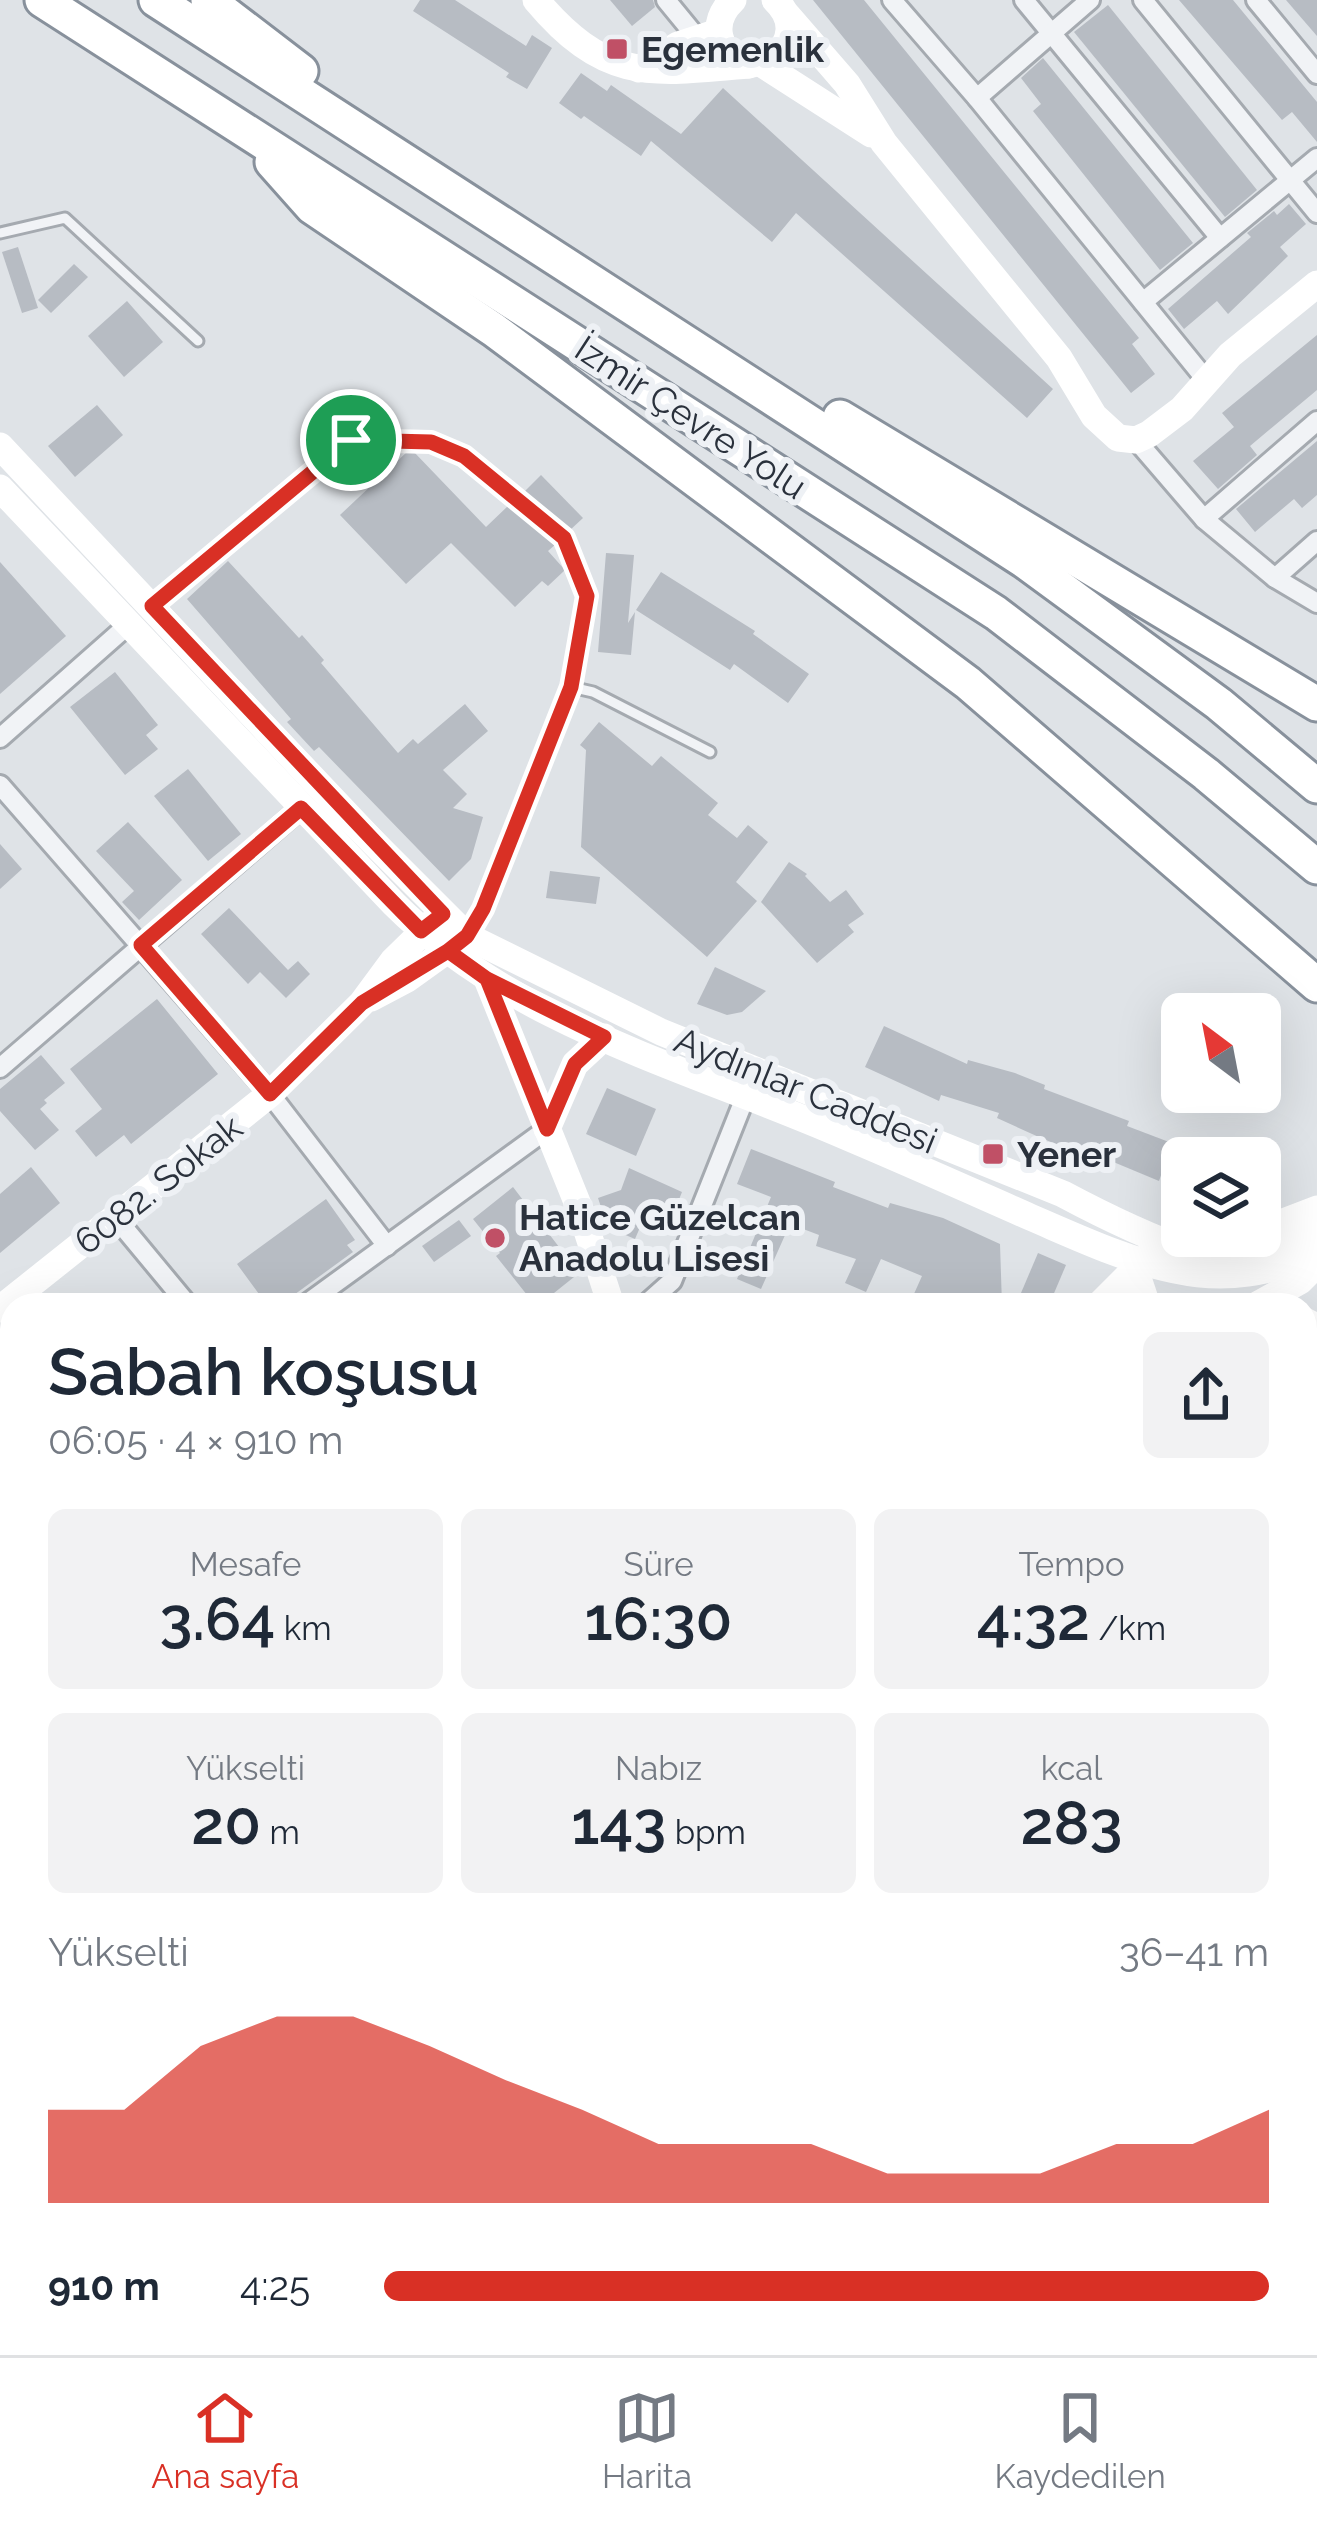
<!DOCTYPE html>
<html lang="tr">
<meta charset="utf-8">
<style>
:root{--surface:#fff;--page:#f2f2f3;--text:#1f2937;--muted:#747a83;--line:#e0e1e3;--accent:#d93025}
body{margin:0;font-family:Raleway,sans-serif;background:var(--page);color:var(--text);height:100vh;display:flex;flex-direction:column;font-size:45px;white-space:nowrap}
*{box-sizing:border-box;margin:0}
p{font-size:39px;color:var(--muted)}
.icon{flex:none;width:66px;height:66px;fill:none;stroke:currentColor;stroke-width:2;stroke-linecap:round;stroke-linejoin:round}
.map{position:relative;flex:1;overflow:hidden}
.drawer{position:absolute;left:0px;top:1293px;width:1317px;height:1062px;display:flex;flex-direction:column;background:var(--surface);border-radius:36px 36px 0 0;box-shadow:0 12px 48px #0002}
.drawer>*{flex:none}
.needle{width:78px;rotate:328deg}
.controls{position:absolute;left:1161px;top:993px;display:grid;gap:24px}
.controls a{display:grid;place-items:center;width:120px;height:120px;border-radius:18px;background:var(--surface);box-shadow:0 12px 48px #0002;font-size:60px}
.pin{position:absolute;display:grid;place-items:center;width:102px;height:102px;color:#fff;margin:-51px;border:6px solid #fff;border-radius:50%;box-shadow:0 3px 12px #0007}
.round{display:grid;place-items:center;flex:none;width:126px;height:126px;border-radius:18px;background:var(--page)}
.head{display:flex;align-items:center;justify-content:space-between;height:204px;padding:0 48px}
h1{font-size:66px;font-weight:600;line-height:90px}
.figures{display:grid;grid-template-columns:repeat(3,1fr);gap:18px;height:204px;padding:12px 48px}
.figures div{display:grid;align-content:center;border-radius:18px;background:var(--page);text-align:center}
.figures b{font-size:60px;font-weight:600}
.figures small{font-size:33px;font-weight:400}
.figures p{font-size:33px}
.chart{height:336px;padding:24px 48px}
.chart p{display:flex;justify-content:space-between}
.chart svg{width:100%;height:216px;margin-top:12px;fill:var(--accent);opacity:.7}
ul{padding:0 48px;list-style:none;font-size:39px}
li{display:grid;grid-template-columns:192px 144px 1fr;align-items:center;height:90px}
li i{height:30px;border-radius:15px;background:var(--accent)}
.tabs{display:flex;justify-content:space-around;align-items:center;height:168px;border-top:3px solid var(--line);background:var(--surface);font-size:33px;color:var(--muted)}
.tabs a{display:grid;justify-items:center;gap:6px}
.tabs .selected{color:var(--accent)}
.map>svg:first-child{display:block}
</style>
<div class="map">
<svg width="1317" height="2355" viewBox="0 0 1317 2355">
<rect width="100%" height="100%" fill="#dfe3e7"/>
<g fill="none" stroke-linecap="round" stroke-linejoin="round">
<g stroke="#9db2c4" stroke-width="6">
<polyline points="0,1619 12,1622"/>
<polyline points="1305,1886 1317,1898"/>
</g>
</g>
<g fill="#b7bcc3">
<polygon points="420,0 455,0 526,46 532,35 552,48 527,89 506,77 509,73 413,11"/>
<polygon points="610,0 653,0 655,7 632,26"/>
<polygon points="813,0 864,0 1139,338 1132,344 1155,374 1131,393"/>
<polygon points="1179,0 1233,0 1317,102 1317,142 1292,112 1282,120"/>
<polygon points="1286,0 1317,0 1317,36 1298,14"/>
<polygon points="1108,5 1257,190 1225,217 1074,32"/>
<polygon points="1043,58 1193,243 1160,270 1033,111 1041,104 1021,78"/>
<polygon points="581,73 607,91 611,85 681,134 723,88 1053,389 1027,418 796,213 772,242 651,141 641,156 584,116 581,119 559,103"/>
<polygon points="1289,204 1306,224 1280,247 1288,256 1228,314 1217,301 1184,329 1168,309 1251,237 1247,233 1274,211 1277,215"/>
<polygon points="18,247 38,308 22,313 2,252"/>
<polygon points="74,264 88,277 51,313 38,300"/>
<polygon points="127,301 163,342 124,377 88,336"/>
<polygon points="1317,335 1317,390 1250,446 1257,455 1218,489 1193,461 1234,427 1222,413"/>
<polygon points="97,405 123,435 75,477 48,446"/>
<polygon points="1317,441 1317,495 1302,508 1294,499 1255,532 1236,509"/>
<polygon points="409,450 413,451 486,527 509,505 556,544 548,551 565,570 548,586 542,581 515,607 451,543 406,584 340,515"/>
<polygon points="541,475 583,518 569,531 523,493"/>
<polygon points="606,553 634,555 628,623 635,612 631,655 598,652"/>
<polygon points="228,561 299,638 302,635 324,660 321,663 398,753 413,739 418,744 465,704 488,731 443,770 467,794 453,808 483,817 471,859 449,881 319,747 314,751 287,722 291,719 187,599"/>
<polygon points="0,562 66,636 0,694"/>
<polygon points="661,572 755,631 753,634 809,674 788,703 734,664 730,670 636,610"/>
<polygon points="115,672 158,725 146,735 158,749 125,775 70,707"/>
<polygon points="599,722 652,766 661,756 718,803 708,815 737,838 748,825 768,842 736,882 757,901 707,957 581,847 586,750 580,745"/>
<polygon points="188,769 241,834 208,861 154,796"/>
<polygon points="128,822 182,880 139,920 122,902 134,891 96,851"/>
<polygon points="0,844 22,869 0,889"/>
<polygon points="789,862 807,874 805,876 830,902 846,890 864,914 848,925 854,932 817,963 761,902"/>
<polygon points="550,871 600,877 596,904 546,898"/>
<polygon points="229,908 288,970 298,961 310,974 286,998 260,972 248,984 201,934"/>
<polygon points="715,967 766,991 742,1012 727,1015 697,1004"/>
<polygon points="157,999 218,1074 131,1144 124,1135 96,1157 75,1131 102,1109 70,1069"/>
<polygon points="884,1026 967,1064 968,1060 1015,1073 1045,1085 1044,1089 1129,1121 1127,1126 1211,1158 1167,1158 1159,1181 1075,1146 1073,1151 1041,1138 997,1118 999,1113 941,1095 939,1101 865,1067"/>
<polygon points="41,1055 65,1083 44,1100 47,1103 40,1109 59,1130 35,1150 0,1111 0,1089"/>
<polygon points="607,1088 656,1109 636,1156 586,1134"/>
<polygon points="751,1149 835,1182 833,1187 888,1208 890,1203 943,1218 1000,1244 1002,1305 909,1305 922,1276 881,1259 866,1292 845,1283 856,1259 816,1246 819,1235 790,1224 761,1289 737,1279 771,1197 737,1184"/>
<polygon points="31,1167 60,1203 0,1253 0,1194"/>
<polygon points="629,1168 682,1192 668,1227 644,1218 635,1239 616,1231 624,1212 605,1219 598,1198 621,1190"/>
<polygon points="513,1187 579,1273 539,1305 535,1305 496,1256 500,1253 473,1219"/>
<polygon points="326,1199 355,1240 347,1245 353,1252 280,1305 267,1305 237,1264"/>
<polygon points="459,1220 471,1236 434,1262 422,1246"/>
<polygon points="1038,1253 1066,1265 1049,1305 1021,1293"/>
</g>
<g fill="none" stroke-linecap="round" stroke-linejoin="round">
<g stroke="#a5aab0" stroke-width="15">
<g id="lane">
<polyline points="0,233 65,218 198,341"/>
<polyline points="156,603 351,440 431,442 465,456 564,539 587,596 571,687"/>
<polyline points="470,931 483,909 571,687 593,692 710,752"/>
</g>
</g>
<g stroke="#a5aab0" stroke-width="24">
<g id="street">
<polyline points="666,0 698,39"/>
<polyline points="892,0 977,98 1207,381"/>
<polyline points="1024,0 1220,238"/>
<polyline points="1143,0 1317,213"/>
<polyline points="1256,0 1317,74"/>
<polyline points="977,98 1090,0"/>
<polyline points="1143,302 1317,158"/>
<polyline points="1136,440 1204,519 1275,578 1317,603"/>
<polyline points="1204,519 1317,421"/>
<polyline points="1275,578 1317,541"/>
<polyline points="0,738 128,625"/>
<polyline points="0,785 270,1094 387,1246"/>
<polyline points="0,1068 301,808"/>
<polyline points="115,1217 188,1305"/>
<polyline points="305,1305 547,1129"/>
<polyline points="645,1305 672,1281 746,1095"/>
<polyline points="0,1387 12,1405"/>
<polyline points="0,1536 12,1539"/>
<polyline points="0,2060 12,2053"/>
<polyline points="0,2140 12,2155"/>
<polyline points="1305,2150 1317,2165"/>
<polyline points="1305,2271 1317,2288"/>
<polyline points="0,2319 12,2313"/>
<polyline points="1146,2343 1147,2355"/>
<polyline points="1253,2343 1254,2355"/>
</g>
</g>
<g stroke="#88919c" stroke-width="39">
<g id="highway">
<polyline points="42,0 996,613 1206,774 1317,867"/>
<polyline points="156,0 1024,561 1219,704 1317,786"/>
<polyline points="208,0 301,71"/>
<polyline points="272,162 312,207 494,330 968,683 1317,985"/>
<polyline points="840,417 1317,704"/>
</g>
</g>
<use href="#lane" stroke="#f1f3f6" stroke-width="9"/>
<use href="#street" stroke="#f1f3f6" stroke-width="18"/>
<g stroke="#fff" stroke-width="27">
<path d="M536,0c69,82 113,74 212,65"/>
<path d="M733,0c-24,23 -16,53 15,65l25,-6c20,-18 22,-40 2,-59"/>
<polyline points="788,16 847,84 884,143 1059,358 1094,416 1118,438 1136,440 1149,434 1182,409 1230,355 1317,284"/>
<polyline points="762,64 871,134"/>
<polyline points="639,69 678,45 718,32"/>
<path d="M0,446l350,373 117,117 194,96 402,162c43,23 87,44 133,60l86,-8 35,-17"/>
<path d="M0,488l394,416c123,123 305,167 460,236 59,25 117,51 176,77 47,20 95,43 145,53 51,11 95,3 142,-17"/>
<polyline points="487,979 581,1212 611,1305"/>
<polyline points="371,998 407,979 460,941"/>
<polyline points="547,1129 575,1064 604,1037"/>
<polyline points="1260,1224 1283,1222 1317,1209"/>
<polyline points="1136,1272 1147,1305"/>
<polyline points="1099,1305 1150,1254"/>
<polyline points="1257,1305 1300,1281 1317,1264"/>
<polyline points="0,1309 270,1094 362,1003 393,961 434,921"/>
<polyline points="1305,1321 1317,1327"/>
<polyline points="0,1675 12,1680"/>
<polyline points="0,1916 12,1913"/>
</g>
<use href="#highway" stroke="#fff" stroke-width="33"/>
</g>
<g fill="none" stroke-linecap="round" stroke-linejoin="round">
<g stroke="#fff" stroke-width="24">
<polyline id="route" points="351,440 152,606 443,914 421,931 301,808 141,945 270,1094 362,1003 448,951 487,979 604,1037 575,1064 547,1129 487,979 448,951 467,936 483,909 571,687 587,596 564,538 464,456 431,442 351,440"/>
</g>
<use href="#route" stroke="#d93025" stroke-width="15"/>
</g>
<g fill="#c05066" stroke="#eef1f5" stroke-width="4.5">
<rect x="605" y="37" width="24" height="24" rx="6"/>
<rect x="981" y="1142" width="24" height="24" rx="6"/>
<circle cx="495" cy="1238" r="12"/>
</g>
<g text-anchor="middle" dominant-baseline="central" stroke-width="12" stroke-linejoin="round" paint-order="stroke">
<g font-size="36" font-weight="bold" fill="#2a313c" stroke="#eef1f5" text-anchor="start">
<text x="641" y="49">Egemenlik</text>
<text x="1017" y="1154">Yener</text>
<text x="519" y="1217">Hatice Güzelcan<tspan x="519" dy="41">Anadolu Lisesi</tspan></text>
</g>
<g font-size="36" fill="#2a313c" stroke="#eef1f5">
<text transform="translate(691 417) rotate(33)">İzmir Çevre Yolu</text>
<text transform="translate(806 1090) rotate(22)">Aydınlar Caddesi</text>
<text transform="translate(158 1184) rotate(-38)">6082. Sokak</text>
</g>
</g>
</svg>
<div class="controls">
<a><svg class="needle" viewBox="-14 -14 28 28"><path d="M0-13l5 13h-10z" fill="#e53935"/><path d="M0 13l5-13h-10z" fill="#747a83"/></svg></a>
<a><svg class="icon" aria-label="layers" viewBox="0 0 24 24"><path d="M12 4l9 5-9 5-9-5zM3 14l9 5 9-5"/></svg></a>
</div>
<div class="pin" style="left:351px;top:440px;background:#1e9e55"><svg class="icon" aria-label="arrive" viewBox="0 0 24 24"><path d="M6 21V4h12l-3 4 3 4H6"/></svg></div>
<section class="drawer">
<div class="head"><div><h1>Sabah koşusu</h1><p>06:05 · 4 × 910 m</p></div><a class="round"><svg class="icon" aria-label="share" viewBox="0 0 24 24"><path d="M12 15V3M7 8l5-5 5 5M5 13v7h14v-7"/></svg></a></div>
<div class="figures">
<div><p>Mesafe</p><b>3.64<small> km</small></b></div>
<div><p>Süre</p><b>16:30</b></div>
<div><p>Tempo</p><b>4:32<small> /km</small></b></div>
</div>
<div class="figures">
<div><p>Yükselti</p><b>20<small> m</small></b></div>
<div><p>Nabız</p><b>143<small> bpm</small></b></div>
<div><p>kcal</p><b>283</b></div>
</div>
<div class="chart"><p><span>Yükselti</span>36–41 m</p>
<svg viewBox="0 0 160 44" preserveAspectRatio="none"><path d="M0 44V25L10 25L20 12L30 6L40 6L50 12L60 19L70 25L80 32L90 32L100 32L110 38L120 38L130 38L140 32L150 32L160 25V44z"/></svg>
</div>
<ul>
<li><b>910 m</b>4:25<i style="width:100%"></i></li>
</ul>
</section>
</div>
<nav class="tabs">
<a class="selected"><svg class="icon" aria-label="home" viewBox="0 0 24 24"><path d="M3 11l9-7 9 7M6 9v11h12V9"/></svg>Ana sayfa</a>
<a><svg class="icon" aria-label="map" viewBox="0 0 24 24"><path d="M3 6l6-2 6 2 6-2v14l-6 2-6-2-6 2zM9 4v14M15 6v14"/></svg>Harita</a>
<a><svg class="icon" aria-label="saved" viewBox="0 0 24 24"><path d="M7 4h10v16l-5-4-5 4z"/></svg>Kaydedilen</a>
</nav>
